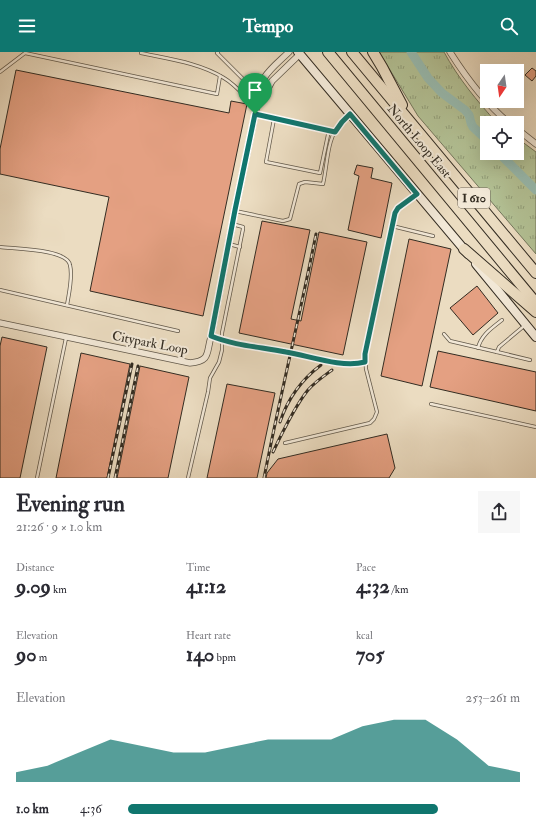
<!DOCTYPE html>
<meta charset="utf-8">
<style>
:root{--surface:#fff;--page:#f7f7f7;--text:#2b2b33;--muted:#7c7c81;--accent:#0f766e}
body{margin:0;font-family:"IM FELL Double Pica",serif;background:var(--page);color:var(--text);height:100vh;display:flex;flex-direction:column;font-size:15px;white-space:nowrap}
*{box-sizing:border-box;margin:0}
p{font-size:13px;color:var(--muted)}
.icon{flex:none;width:22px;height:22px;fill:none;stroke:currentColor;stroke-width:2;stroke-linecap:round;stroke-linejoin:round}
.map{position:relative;height:426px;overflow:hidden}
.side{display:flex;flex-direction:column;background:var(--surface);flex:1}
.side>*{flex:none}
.needle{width:26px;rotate:193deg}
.controls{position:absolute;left:480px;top:12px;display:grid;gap:8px}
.controls a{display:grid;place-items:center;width:44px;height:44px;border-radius:0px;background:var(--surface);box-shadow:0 4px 16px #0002;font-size:20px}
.pin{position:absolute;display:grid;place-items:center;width:34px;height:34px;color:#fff;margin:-41px -17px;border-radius:50% 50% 50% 0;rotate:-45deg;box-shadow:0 0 4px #0007}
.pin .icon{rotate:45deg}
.round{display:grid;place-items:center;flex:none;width:42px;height:42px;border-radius:0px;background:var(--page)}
.summary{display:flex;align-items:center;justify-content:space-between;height:68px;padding:0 16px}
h1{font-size:22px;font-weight:800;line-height:30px}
.stats{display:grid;grid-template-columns:repeat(3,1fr);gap:6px;height:68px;padding:4px 16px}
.stats div{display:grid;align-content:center}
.stats b{font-size:20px;font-weight:800}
.stats small{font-size:11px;font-weight:400}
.stats p{font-size:11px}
.chart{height:112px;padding:8px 16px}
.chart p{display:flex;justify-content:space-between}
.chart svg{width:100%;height:72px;margin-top:4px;fill:var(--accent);opacity:.7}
ul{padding:0 16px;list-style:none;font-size:13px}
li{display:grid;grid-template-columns:64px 48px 1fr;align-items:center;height:30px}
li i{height:10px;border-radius:5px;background:var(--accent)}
header{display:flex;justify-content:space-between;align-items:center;height:52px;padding:0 16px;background:var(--accent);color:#fff;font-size:18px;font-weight:800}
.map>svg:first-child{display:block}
</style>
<header><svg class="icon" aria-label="menu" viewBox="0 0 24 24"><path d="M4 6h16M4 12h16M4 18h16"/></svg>Tempo<svg class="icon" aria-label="search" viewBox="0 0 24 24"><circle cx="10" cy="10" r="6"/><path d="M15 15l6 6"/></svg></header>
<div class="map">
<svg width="536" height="426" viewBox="0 0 536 426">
<defs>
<pattern id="grass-tufts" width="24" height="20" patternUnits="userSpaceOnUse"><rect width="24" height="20" fill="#b3c296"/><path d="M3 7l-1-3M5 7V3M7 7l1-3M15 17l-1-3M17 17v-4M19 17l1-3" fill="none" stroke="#929e7a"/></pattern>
</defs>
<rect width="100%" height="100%" fill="#ebdcc1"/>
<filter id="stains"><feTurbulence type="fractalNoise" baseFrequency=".005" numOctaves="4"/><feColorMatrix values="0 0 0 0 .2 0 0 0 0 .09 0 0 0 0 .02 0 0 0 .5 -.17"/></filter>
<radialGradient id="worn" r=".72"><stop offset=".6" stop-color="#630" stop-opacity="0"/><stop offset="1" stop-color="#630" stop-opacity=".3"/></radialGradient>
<path fill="url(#grass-tufts)" stroke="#73775c" d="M379,0h65c14,26 33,49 53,71h-10v30h30v-15l19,14v102l-118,-138z"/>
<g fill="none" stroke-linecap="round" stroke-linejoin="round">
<g stroke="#98bcb1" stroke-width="9">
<polyline points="411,0 428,26 442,41 465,58 469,63 471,71 473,75 487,88"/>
<polyline points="499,101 536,138"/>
</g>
</g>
<g fill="#e4a082" stroke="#332c22">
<polygon points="532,16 536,19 536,24 532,29 525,23"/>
<polygon points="16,18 229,61 231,49 247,52 203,264 90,239 109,145 0,122 0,97"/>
<polygon points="517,21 523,26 517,32"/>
<polygon points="357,113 373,116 371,126 392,131 381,186 348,178 359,124 354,122"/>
<polygon points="262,169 310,178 291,267 301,269 319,180 367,190 343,303 239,281"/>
<polygon points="409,187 451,197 422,334 381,324"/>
<polygon points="477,234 498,261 473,283 450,256"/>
<polygon points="2,285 47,295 20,426 0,426 0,294"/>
<polygon points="438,299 536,320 536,359 430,335"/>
<polygon points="81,301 130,312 107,426 56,426"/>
<polygon points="140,314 189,325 168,426 117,426"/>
<polygon points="227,332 275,341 257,426 207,426"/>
<polygon points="387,382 395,416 389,426 266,426 267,421 278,407"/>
</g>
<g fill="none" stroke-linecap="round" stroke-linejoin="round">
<g stroke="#61584a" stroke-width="4">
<g id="lane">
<polyline points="218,0 217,1 254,38 258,41"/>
<path d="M141,1c28,6 59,10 83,25 12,7 22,20 32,29"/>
<polyline points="0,20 25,1 217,42 220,24"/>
<polyline points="255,63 274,67"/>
<polyline points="329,78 320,121 266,110 274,67 335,80"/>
<path d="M235,159l48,10 7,-2 9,-35 6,-2 18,2c4,-17 4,-40 13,-55 4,-6 9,-10 13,-14"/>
<path d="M232,172l11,3v2l-21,104v8c21,4 43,7 64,11 24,4 55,16 79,10"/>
<polyline points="392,174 433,184"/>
<polyline points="229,192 240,195"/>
<path d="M0,195c14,2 67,2 70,18 3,12 -1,28 -3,40"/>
<polyline points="0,238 178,279"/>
<polyline points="444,282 450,289 497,300 499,295 524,274"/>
<path d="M478,296c3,-13 14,-20 24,-28"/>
<polyline points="497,300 530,308"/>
<polyline points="431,352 536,375"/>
<polyline points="285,391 370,371 374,367 377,360 366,317 365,302 395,161 398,156 417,142"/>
<polyline points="37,426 66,286"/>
<polyline points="188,426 208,340 210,326 219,310 222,298 222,289 212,285"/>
</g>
</g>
<g stroke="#61584a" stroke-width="7">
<g id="street">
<path d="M450,0c17,27 35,51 59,71"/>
<polyline points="257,52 263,46 272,29 300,2"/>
<polyline points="517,77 536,92"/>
<path d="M0,271l190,40c21,-2 16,-10 21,-26l24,-127 22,-105c2,-29 12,-34 32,-53"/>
</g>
</g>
<g stroke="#332c22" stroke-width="10">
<g id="secondary">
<polyline points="298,0 468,202"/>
<polyline points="476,212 536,285"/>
</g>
</g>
<g stroke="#332c22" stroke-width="12">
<g id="highway">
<polyline points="328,0 536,251"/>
<polyline points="352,0 536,221"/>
<polyline points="373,0 382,15 402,53"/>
<polyline points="464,197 536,260"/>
</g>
</g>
<use href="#lane" stroke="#f2e8d7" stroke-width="2.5"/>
<use href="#street" stroke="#f2e8d7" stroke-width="5.5"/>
<use href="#secondary" stroke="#f2e8d7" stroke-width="8"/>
<use href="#highway" stroke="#ebdcc1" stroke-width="10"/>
<g stroke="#332c22" stroke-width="3">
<g id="rail">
<path d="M280,370c8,-24 21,-42 41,-57"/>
<path d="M273,400c9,-19 22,-46 35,-62 7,-8 16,-14 24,-20"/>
<polyline points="108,426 132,312"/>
<polyline points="115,426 138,314"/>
<path d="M264,426c16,-82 36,-163 52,-244"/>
</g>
</g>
<use href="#rail" stroke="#f2e8d7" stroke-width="1.5" stroke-dasharray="4.5" stroke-linecap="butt"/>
</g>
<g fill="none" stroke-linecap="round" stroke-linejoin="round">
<g stroke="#fff" stroke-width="8">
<path id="route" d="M255,62l80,18 7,-10 8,-8 67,80 -19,14 -3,5 -30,141v8c-24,6 -55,-6 -79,-10 -24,-5 -51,-6 -75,-16l24,-126z"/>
</g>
<use href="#route" stroke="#0f766e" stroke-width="5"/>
</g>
<g text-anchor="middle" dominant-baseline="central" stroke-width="4" stroke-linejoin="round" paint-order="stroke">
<rect fill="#f2e8d7" stroke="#6c6458" stroke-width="1" x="458" y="136" width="32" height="20" rx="3"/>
<g font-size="12" font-weight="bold" fill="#332c22">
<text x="474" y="146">I 610</text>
</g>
<g font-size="13" fill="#332c22" stroke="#f2e8d7">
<text transform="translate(419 89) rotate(50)">North Loop East</text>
<text transform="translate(150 291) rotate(11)">Citypark Loop</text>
</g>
</g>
<rect width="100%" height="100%" filter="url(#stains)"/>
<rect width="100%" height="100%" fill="url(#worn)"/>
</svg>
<div class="controls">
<a><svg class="needle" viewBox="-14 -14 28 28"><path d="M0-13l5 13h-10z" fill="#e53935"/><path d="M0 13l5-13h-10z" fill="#7c7c81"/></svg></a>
<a><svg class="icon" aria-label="locate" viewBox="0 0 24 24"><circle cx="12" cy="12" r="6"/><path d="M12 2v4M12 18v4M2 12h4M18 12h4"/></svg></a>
</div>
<div class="pin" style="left:255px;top:62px;background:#1e9e55"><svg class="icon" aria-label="arrive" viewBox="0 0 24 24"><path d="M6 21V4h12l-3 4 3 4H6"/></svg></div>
</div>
<section class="side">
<div class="summary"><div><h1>Evening run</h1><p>21:26 · 9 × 1.0 km</p></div><a class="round"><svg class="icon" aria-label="share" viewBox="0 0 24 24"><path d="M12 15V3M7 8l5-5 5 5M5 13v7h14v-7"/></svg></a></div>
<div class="stats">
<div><p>Distance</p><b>9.09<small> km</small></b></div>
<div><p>Time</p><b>41:12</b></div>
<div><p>Pace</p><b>4:32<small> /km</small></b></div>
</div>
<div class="stats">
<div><p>Elevation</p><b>90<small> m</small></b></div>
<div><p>Heart rate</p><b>140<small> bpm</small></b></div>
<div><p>kcal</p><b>705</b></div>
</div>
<div class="chart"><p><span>Elevation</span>253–261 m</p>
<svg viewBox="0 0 160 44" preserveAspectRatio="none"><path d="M0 44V38L10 34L20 26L30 18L40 22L50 26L60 26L70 22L80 18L90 18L100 18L110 10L120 6L130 6L140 18L150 34L160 38V44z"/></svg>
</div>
<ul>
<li><b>1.0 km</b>4:36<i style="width:79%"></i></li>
</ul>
</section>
